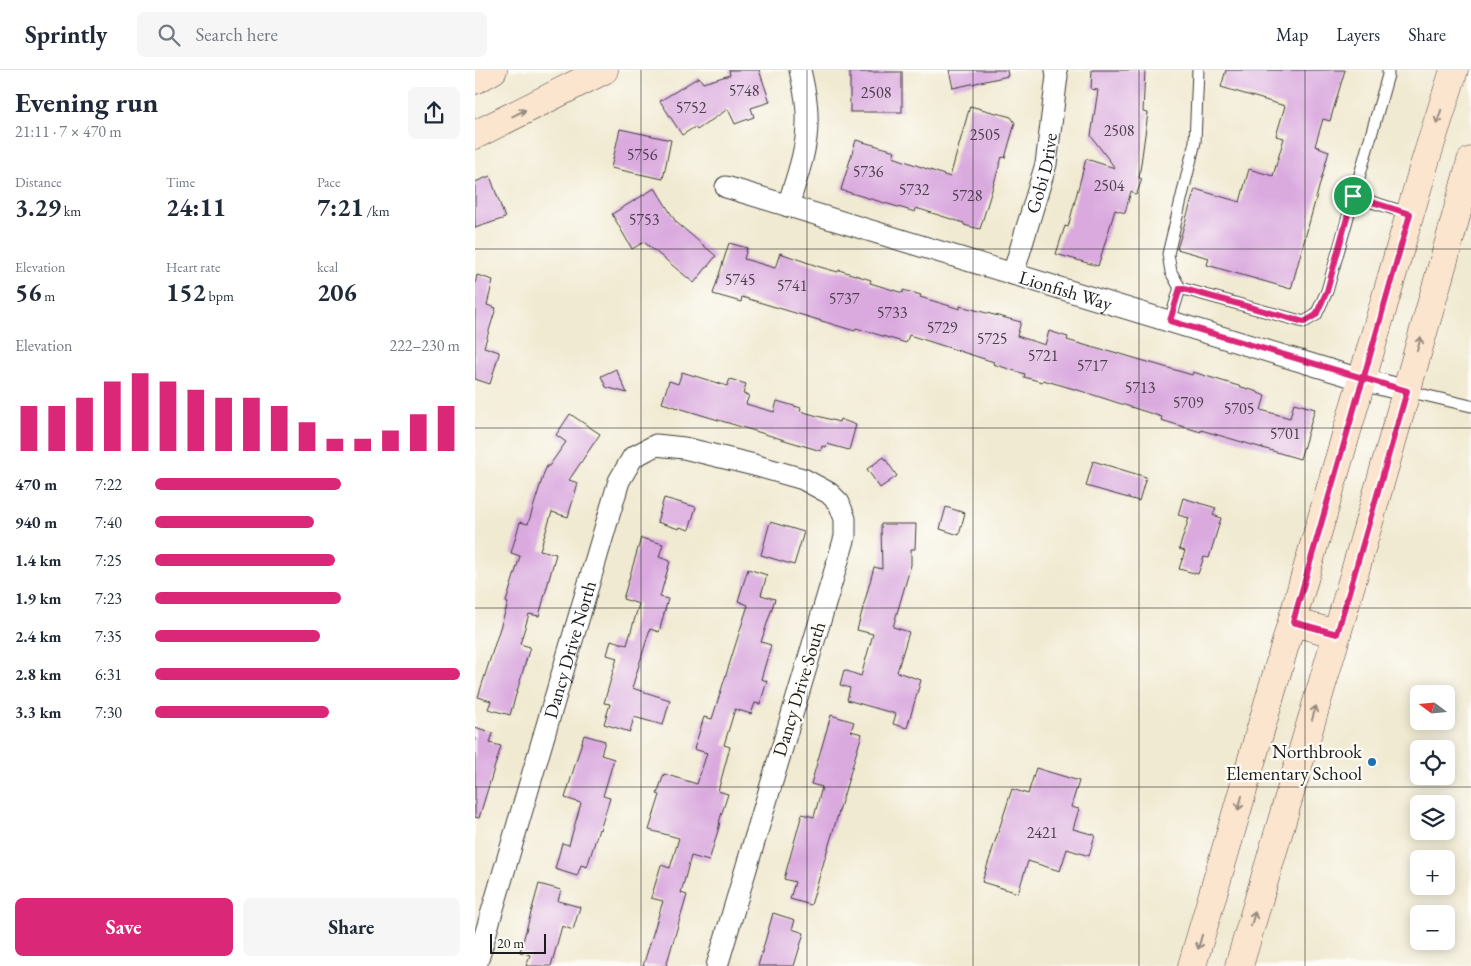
<!DOCTYPE html>
<meta charset="utf-8">
<style>
:root{--surface:#fff;--page:#f6f6f7;--text:#1f2937;--muted:#747a83;--line:#e0e1e3;--accent:#db2777}
body{margin:0;font-family:"EB Garamond",serif;background:var(--page);color:var(--text);height:100vh;display:flex;flex-direction:column;font-size:19px;white-space:nowrap}
*{box-sizing:border-box;margin:0}
p{font-size:16px;color:var(--muted)}
.icon{flex:none;width:28px;height:28px;fill:none;stroke:currentColor;stroke-width:2;stroke-linecap:round;stroke-linejoin:round}
.map{position:relative;flex:1;overflow:hidden}
.sheet{display:flex;flex-direction:column;background:var(--surface);width:475px}
.sheet>*{flex:none}
.needle{width:32px;rotate:286deg}
.tools{position:absolute;left:935px;top:615px;display:grid;gap:10px}
.tools a{display:grid;place-items:center;width:45px;height:45px;border-radius:8px;background:var(--surface);box-shadow:0 2px 12px #0003;font-size:25px}
.scale{position:absolute;left:15px;bottom:12px;width:56px;box-sizing:border-box;padding-left:5px;border:2px solid #1c1c1c;border-top:0;font-size:14px;line-height:18px;white-space:nowrap;color:#1c1c1c;-webkit-text-stroke:4px #fdfcf7;paint-order:stroke}
.pin{position:absolute;display:grid;place-items:center;width:42px;height:42px;color:#fff;margin:-21px;border:2px solid #fff;border-radius:50%;box-shadow:0 1px 5px #0007}
.round{display:grid;place-items:center;flex:none;width:52px;height:52px;border-radius:8px;background:var(--page)}
.overview{display:flex;align-items:center;justify-content:space-between;height:85px;padding:0 15px}
h1{font-size:28px;font-weight:700;line-height:38px}
.figures{display:grid;grid-template-columns:repeat(3,1fr);gap:8px;height:85px;padding:5px 15px}
.figures div{display:grid;align-content:center}
.figures b{font-size:25px;font-weight:700}
.figures small{font-size:14px;font-weight:400}
.figures p{font-size:14px}
.chart{height:140px;padding:10px 15px}
.chart p{display:flex;justify-content:space-between}
.chart svg{width:100%;height:90px;margin-top:5px;stroke:var(--accent);stroke-width:6}
.button{display:flex;gap:10px;margin-top:auto;padding:10px 15px}
.button a{flex:1;height:58px;border-radius:8px;background:var(--accent);color:#fff;font-size:20px;font-weight:700;line-height:58px;text-align:center}
.button a+a{background:var(--page);color:var(--text)}
ul{padding:0 15px;list-style:none;font-size:16px}
li{display:grid;grid-template-columns:80px 60px 1fr;align-items:center;height:38px}
li i{height:12px;border-radius:6px;background:var(--accent)}
header{display:flex;align-items:center;gap:30px;box-sizing:border-box;height:70px;padding:0 25px;background:var(--surface);border-bottom:1px solid var(--line)}
header strong{font-size:24px}
nav{display:flex;gap:28px;margin-inline-start:auto;font-size:18px}
.search{width:350px;height:45px;background:var(--page);display:flex;align-items:center;gap:12px;box-sizing:border-box;padding:0 18px;border-radius:8px;color:var(--muted);font-size:19px}
main{display:flex;flex:1;min-height:0}
.map>svg:first-child{display:block}
</style>
<header>
<strong>Sprintly</strong>
<div class="search"><svg class="icon" aria-label="search" viewBox="0 0 24 24"><circle cx="10" cy="10" r="6"/><path d="M15 15l6 6"/></svg>Search here</div>
<nav><a>Map</a><a>Layers</a><a>Share</a></nav>
</header>
<main>
<section class="sheet">
<div class="overview"><div><h1>Evening run</h1><p>21:11 · 7 × 470 m</p></div><a class="round"><svg class="icon" aria-label="share" viewBox="0 0 24 24"><path d="M12 15V3M7 8l5-5 5 5M5 13v7h14v-7"/></svg></a></div>
<div class="figures">
<div><p>Distance</p><b>3.29<small> km</small></b></div>
<div><p>Time</p><b>24:11</b></div>
<div><p>Pace</p><b>7:21<small> /km</small></b></div>
</div>
<div class="figures">
<div><p>Elevation</p><b>56<small> m</small></b></div>
<div><p>Heart rate</p><b>152<small> bpm</small></b></div>
<div><p>kcal</p><b>206</b></div>
</div>
<div class="chart"><p><span>Elevation</span>222–230 m</p>
<svg viewBox="0 0 160 44" preserveAspectRatio="none"><path d="M5 44V22M15 44V22M25 44V18M35 44V10M45 44V6M55 44V10M65 44V14M75 44V18M85 44V18M95 44V22M105 44V30M115 44V38M125 44V38M135 44V34M145 44V26M155 44V22"/></svg>
</div>
<ul>
<li><b>470 m</b>7:22<i style="width:61%"></i></li>
<li><b>940 m</b>7:40<i style="width:52%"></i></li>
<li><b>1.4 km</b>7:25<i style="width:59%"></i></li>
<li><b>1.9 km</b>7:23<i style="width:61%"></i></li>
<li><b>2.4 km</b>7:35<i style="width:54%"></i></li>
<li><b>2.8 km</b>6:31<i style="width:100%"></i></li>
<li><b>3.3 km</b>7:30<i style="width:57%"></i></li>
</ul>
<div class="button"><a>Save</a><a>Share</a></div>
</section>
<div class="map">
<svg width="996" height="896" viewBox="0 0 996 896">
<rect width="100%" height="100%" fill="#fdfcf7"/>
<filter id="ink" filterUnits="userSpaceOnUse"><feTurbulence type="fractalNoise" baseFrequency=".02" numOctaves="2"/><feDisplacementMap in="SourceGraphic" scale="10" xChannelSelector="R" yChannelSelector="G"/><feConvolveMatrix kernelMatrix="1 2 1 2 8 2 1 2 1" color-interpolation-filters="sRGB"/></filter>
<filter id="wash" filterUnits="userSpaceOnUse"><feTurbulence type="fractalNoise" baseFrequency=".0096" numOctaves="4" result="noise"/><feDisplacementMap in="SourceGraphic" scale="20" xChannelSelector="R" yChannelSelector="G"/><feGaussianBlur stdDeviation="1.12" result="paint"/><feColorMatrix in="noise" values="0 0 0 0 0 0 0 0 0 0 0 0 0 0 0 0 0 1.4 0 .05"/><feComposite in="paint" operator="in"/></filter>
<g filter="url(#wash)">
<rect width="100%" height="100%" fill="#f1ead2"/>
<g id="blocks">
<g fill="#daaadf">
<polygon points="254,0 284,0 295,32 276,38 279,47 260,54 253,39 222,60 220,57 207,65 185,31 224,7 228,13 255,5"/>
<polygon points="474,0 532,0 533,6 478,18"/>
<polygon points="617,0 670,0 668,42 673,43 664,108 667,109 662,123 661,125 656,121 650,143 640,140 623,196 581,184 590,156 593,157 611,89 640,98 616,66 623,20 616,19"/>
<polygon points="751,0 870,0 855,51 848,49 840,76 854,81 816,219 732,195 734,188 702,179 720,119 765,132 774,99 798,106 809,68 801,66 810,36 746,17"/>
<rect x="375" y="2" width="52" height="40"/>
<polygon points="495,36 536,47 540,53 530,88 527,87 505,159 489,155 489,153 441,138 440,142 366,120 381,70 420,81 418,87 475,107"/>
<polygon points="145,59 196,70 188,109 136,98"/>
<polygon points="15,106 30,148 0,158 0,112"/>
<polygon points="180,118 201,152 241,186 219,213 169,172 157,179 137,144"/>
<polygon points="254,173 272,178 269,189 300,198 305,183 345,197 363,202 364,200 396,210 395,213 428,223 428,220 446,225 445,227 485,239 485,236 546,252 542,266 570,275 574,261 593,267 592,270 630,281 632,280 717,305 718,302 783,322 783,323 790,326 786,340 815,348 819,333 840,339 825,389 726,360 726,362 686,350 687,347 606,321 568,310 567,312 549,307 550,304 518,294 519,292 434,265 431,273 381,258 380,261 267,227 266,232 238,224"/>
<polygon points="2,205 18,210 12,235 21,238 9,277 24,282 24,284 15,314 0,309 0,214"/>
<polygon points="141,299 152,323 131,317 126,306"/>
<polygon points="207,302 252,316 255,309 271,314 268,324 274,325 271,334 299,342 302,331 326,338 325,341 364,352 365,349 381,355 374,380 352,374 351,377 347,376 346,381 187,333 194,311 203,314"/>
<polygon points="95,344 125,364 94,410 103,413 93,447 77,442 65,480 81,484 64,546 54,544 45,574 55,577 35,645 13,639 16,631 3,627 33,533 31,532 45,486 36,483 45,452 53,454 69,403 72,396 74,396 91,372 81,365"/>
<polygon points="409,387 422,406 405,418 392,399"/>
<polygon points="618,391 671,407 664,431 611,416"/>
<polygon points="189,428 221,437 214,460 205,457 204,459 182,452"/>
<polygon points="708,428 741,438 738,445 746,448 734,488 729,487 723,504 704,499 710,481 704,479 714,448 703,445"/>
<polygon points="471,437 490,443 484,465 465,459"/>
<polygon points="295,452 329,462 319,495 286,485"/>
<polygon points="406,454 441,454 440,479 436,479 436,495 418,557 434,562 422,602 446,610 432,658 418,654 421,644 372,630 375,618 365,615 369,600 386,606 398,564 382,560 399,497 407,499"/>
<polygon points="166,468 188,474 184,487 195,491 185,527 193,529 184,562 175,559 157,618 195,630 188,655 159,647 155,662 129,654 135,634 129,633 142,588 132,585 136,570 152,575 164,534 148,529"/>
<polygon points="273,499 292,505 286,525 300,529 286,572 296,575 286,609 292,611 285,634 280,633 276,644 260,639 249,675 255,677 243,721 253,724 245,749 244,757 234,791 216,786 206,823 212,825 191,896 168,896 188,831 176,828 186,795 195,798 204,768 174,760 185,725 182,724 189,704 222,714 232,683 219,679 229,647 237,649 273,535 263,531"/>
<polygon points="356,645 379,652 376,661 387,664 336,835 315,829 320,812 309,809 327,744 339,747 347,717 336,714"/>
<polygon points="0,657 18,663 15,673 26,676 4,748 0,747"/>
<polygon points="109,665 130,671 126,685 139,689 128,726 135,728 125,760 124,759 112,797 106,795 102,806 80,799 87,773 94,775 106,733 90,728"/>
<polygon points="561,698 604,711 596,737 604,739 598,759 620,765 614,786 592,779 585,801 553,791 543,823 507,812 537,719 553,724"/>
<polygon points="64,814 86,820 83,831 105,837 98,860 87,856 76,896 51,896 55,885 45,882"/>
<polygon points="298,843 320,850 317,859 329,863 319,896 283,896"/>
</g>
</g>
</g>
<g filter="url(#ink)">
<use href="#blocks" fill-opacity="0" stroke="#3c3b37" stroke-width="1"/>
<g fill="none" stroke-linecap="round" stroke-linejoin="round">
<g stroke="#3c3b37" stroke-width="13">
<g id="service">
<polyline points="723,0 720,72 693,184 696,202 705,218 829,252 841,245 852,221 913,5 913,0"/>
<polyline points="878,126 935,144"/>
<polyline points="695,251 705,218"/>
<polyline points="932,321 996,336"/>
</g>
</g>
<g stroke="#3c3b37" stroke-width="23">
<g id="minor">
<path id="s1" d="M251,117l637,193 44,11"/>
<path d="M313,136c8,-27 19,-55 19,-83 1,-18 -3,-35 -7,-53"/>
<path id="s2" d="M538,204l33,-110 11,-88 -1,-6"/>
<path id="s3" d="M1,896l143,-485 14,-24 23,-12 28,3 70,17 49,14 26,14 10,10 6,16v18l-128,429"/>
</g>
</g>
<g stroke="#3c3b37" stroke-width="29">
<g id="secondary">
<polyline points="0,10 18,0"/>
<polyline points="0,65 129,0"/>
<polyline points="818,552 862,564"/>
<polyline points="717,896 950,92 979,0"/>
<polyline points="764,896 862,564 974,172 996,91"/>
</g>
</g>
<use href="#service" stroke="#fff" stroke-width="11"/>
<use href="#minor" stroke="#fff" stroke-width="21"/>
<use href="#secondary" stroke="#fce5cf" stroke-width="28"/>
</g>
<defs><path id="oneway-shaft" d="M-6 0H5M1.5-3L5.5 0L1.5 3" fill="none" stroke-width="1.6" stroke-linecap="round" stroke-linejoin="round" transform="scale(1.25)"/></defs>
<g stroke="#978b7e">
<use href="#oneway-shaft" transform="translate(44 43) rotate(-26)"/>
<use href="#oneway-shaft" transform="translate(964 47) rotate(107)"/>
<use href="#oneway-shaft" transform="translate(944 274) rotate(-74)"/>
<use href="#oneway-shaft" transform="translate(839 643) rotate(-74)"/>
<use href="#oneway-shaft" transform="translate(765 733) rotate(106)"/>
<use href="#oneway-shaft" transform="translate(778 849) rotate(-74)"/>
<use href="#oneway-shaft" transform="translate(725 872) rotate(106)"/>
</g>
</g>
<g fill="none" stroke-linecap="round" stroke-linejoin="round" filter="url(#ink)">
<g stroke="#fff" stroke-width="10">
<polyline id="route" points="878,126 852,221 841,245 829,252 705,218 695,251 932,321 862,564 818,552 883,325 888,310 935,144 878,126"/>
</g>
<use href="#route" stroke="#db2777" stroke-width="6"/>
</g>
<path fill="none" stroke="#1c1c1c" stroke-width="1" stroke-opacity="0.55" d="M166,0v896M332,0v896M498,0v896M664,0v896M830,0v896M0,179h996M0,358h996M0,538h996M0,717h996"/>
<circle fill="#1f6fb2" stroke="#fdfcf7" stroke-width="2" cx="897" cy="692" r="5"/>
<g text-anchor="middle" dominant-baseline="central" stroke-width="4.5" stroke-linejoin="round" paint-order="stroke">
<g font-size="16" fill="#4c404d">
<text x="269" y="20">5748</text>
<text x="401" y="22">2508</text>
<text x="216" y="37">5752</text>
<text x="644" y="60">2508</text>
<text x="510" y="64">2505</text>
<text x="167" y="84">5756</text>
<text x="393" y="101">5736</text>
<text x="634" y="115">2504</text>
<text x="439" y="119">5732</text>
<text x="492" y="125">5728</text>
<text x="169" y="149">5753</text>
<text x="265" y="209">5745</text>
<text x="317" y="215">5741</text>
<text x="369" y="228">5737</text>
<text x="417" y="242">5733</text>
<text x="467" y="257">5729</text>
<text x="517" y="268">5725</text>
<text x="568" y="285">5721</text>
<text x="617" y="295">5717</text>
<text x="665" y="317">5713</text>
<text x="713" y="332">5709</text>
<text x="764" y="338">5705</text>
<text x="810" y="363">5701</text>
<text x="567" y="762">2421</text>
</g>
<g font-size="19" fill="#1c1c1c" stroke="#fdfcf7">
<text stroke="none"><textPath href="#s2" startOffset="105">Gobi Drive</textPath></text>
<text stroke="none"><textPath href="#s1" startOffset="355">Lionfish Way</textPath></text>
<text stroke="none"><textPath href="#s3" startOffset="330">Dancy Drive North</textPath></text>
<text transform="translate(324 619) rotate(-73)">Dancy Drive South</text>
</g>
<g font-size="19" fill="#1c1c1c" stroke="#fdfcf7" text-anchor="end">
<text x="887" y="681">Northbrook<tspan x="887" dy="22">Elementary School</tspan></text>
</g>
</g>
</svg>
<div class="tools">
<a><svg class="needle" viewBox="-14 -14 28 28"><path d="M0-13l5 13h-10z" fill="#e53935"/><path d="M0 13l5-13h-10z" fill="#747a83"/></svg></a>
<a><svg class="icon" aria-label="locate" viewBox="0 0 24 24"><circle cx="12" cy="12" r="6"/><path d="M12 2v4M12 18v4M2 12h4M18 12h4"/></svg></a>
<a><svg class="icon" aria-label="layers" viewBox="0 0 24 24"><path d="M12 4l9 5-9 5-9-5zM3 14l9 5 9-5"/></svg></a>
<a>+</a>
<a>−</a>
</div>
<div class="scale">20 m</div>
<div class="pin" style="left:878px;top:126px;background:#1e9e55"><svg class="icon" aria-label="arrive" viewBox="0 0 24 24"><path d="M6 21V4h12l-3 4 3 4H6"/></svg></div>
</div>
</main>
